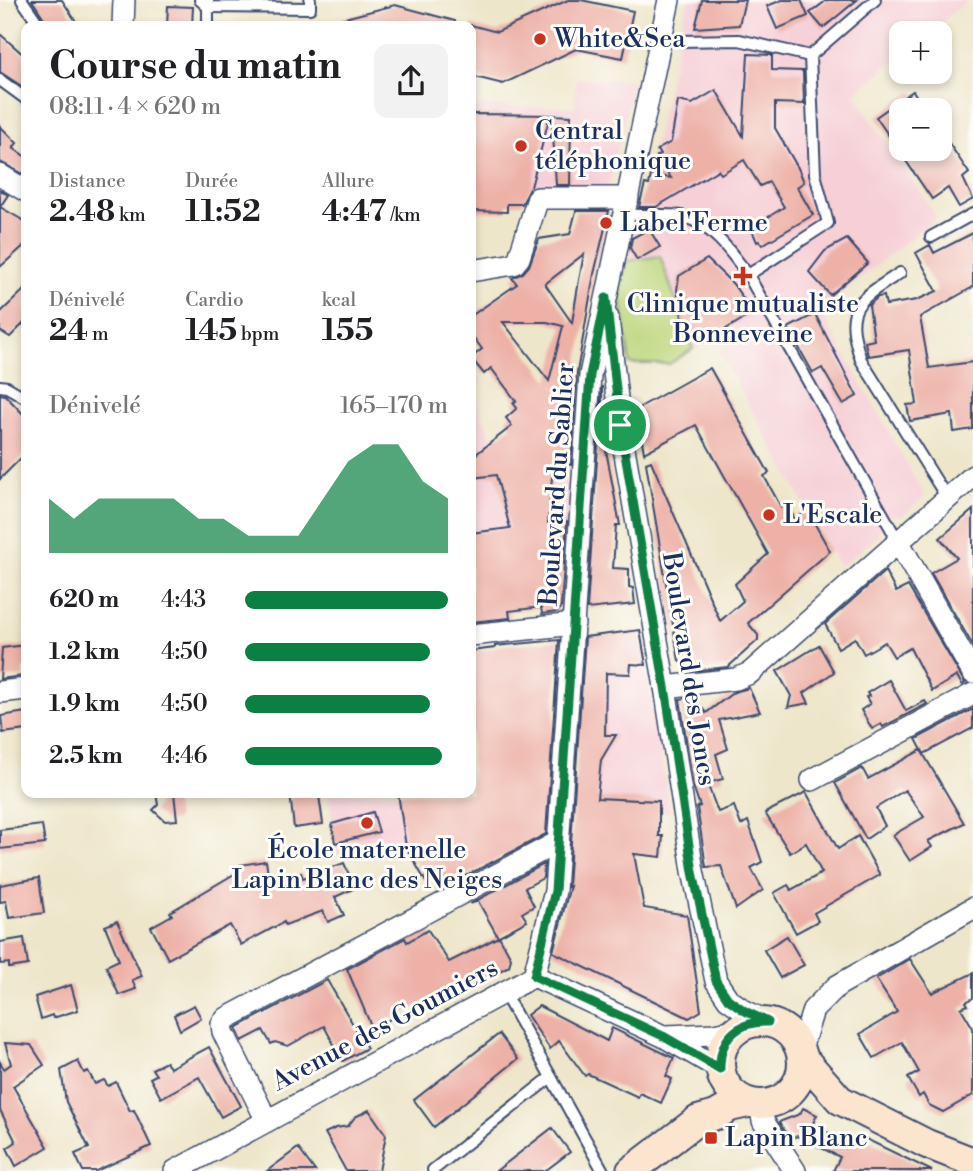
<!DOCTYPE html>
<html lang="fr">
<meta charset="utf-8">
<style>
:root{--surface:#fff;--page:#f2f2f2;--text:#202124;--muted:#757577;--accent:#0b8043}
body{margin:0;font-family:"Libre Bodoni",serif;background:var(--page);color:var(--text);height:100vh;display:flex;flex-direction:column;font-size:26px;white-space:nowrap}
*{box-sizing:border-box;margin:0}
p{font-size:23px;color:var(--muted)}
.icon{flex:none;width:38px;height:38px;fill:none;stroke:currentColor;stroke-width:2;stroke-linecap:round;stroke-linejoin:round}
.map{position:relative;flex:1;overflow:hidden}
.side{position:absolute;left:21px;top:21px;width:455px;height:777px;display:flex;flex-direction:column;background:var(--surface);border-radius:14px;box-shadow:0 4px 10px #0003}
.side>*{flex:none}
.fabs{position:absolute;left:889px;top:21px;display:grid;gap:14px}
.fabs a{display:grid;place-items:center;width:63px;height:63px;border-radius:14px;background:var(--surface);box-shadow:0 4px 10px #0003;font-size:35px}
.pin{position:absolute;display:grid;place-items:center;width:60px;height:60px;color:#fff;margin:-30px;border:4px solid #fff;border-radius:50%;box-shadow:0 2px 7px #0007}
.round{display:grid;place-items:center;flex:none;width:74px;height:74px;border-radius:14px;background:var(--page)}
.head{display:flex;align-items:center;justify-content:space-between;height:119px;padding:0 28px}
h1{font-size:38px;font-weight:700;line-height:52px}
.figures{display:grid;grid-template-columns:repeat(3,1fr);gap:10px;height:119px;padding:7px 28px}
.figures div{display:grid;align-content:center}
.figures b{font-size:30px;font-weight:700}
.figures small{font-size:19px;font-weight:400}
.figures p{font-size:19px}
.chart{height:196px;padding:14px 28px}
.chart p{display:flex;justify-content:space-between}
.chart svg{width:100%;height:126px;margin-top:7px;fill:var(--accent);opacity:.7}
ul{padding:0 28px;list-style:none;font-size:23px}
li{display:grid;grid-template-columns:112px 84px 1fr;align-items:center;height:52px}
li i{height:18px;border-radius:9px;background:var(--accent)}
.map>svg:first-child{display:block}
</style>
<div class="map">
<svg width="973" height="1171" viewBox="0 0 973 1171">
<rect width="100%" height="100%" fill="#fdfcf7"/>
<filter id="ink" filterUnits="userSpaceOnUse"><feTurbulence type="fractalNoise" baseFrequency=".0143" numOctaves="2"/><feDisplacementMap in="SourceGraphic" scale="14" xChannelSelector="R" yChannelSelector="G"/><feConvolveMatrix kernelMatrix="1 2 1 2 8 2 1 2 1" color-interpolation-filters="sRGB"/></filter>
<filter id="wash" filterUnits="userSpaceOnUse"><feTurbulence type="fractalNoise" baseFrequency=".00686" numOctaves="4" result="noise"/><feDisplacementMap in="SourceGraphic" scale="28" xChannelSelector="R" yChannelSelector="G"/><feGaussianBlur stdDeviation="1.57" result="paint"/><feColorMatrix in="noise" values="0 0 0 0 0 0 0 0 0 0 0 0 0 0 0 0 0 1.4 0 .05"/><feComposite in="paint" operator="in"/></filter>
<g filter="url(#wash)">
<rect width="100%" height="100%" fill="#eee6ca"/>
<g fill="#f6cfd7">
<polygon points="688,0 968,0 928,33 901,33 901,55 854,94 937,217 820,310 925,496 903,516 891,515 886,519 882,522 879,535 840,567 719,352 739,339 731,326 669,364 630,364 620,290"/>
<polygon points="576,79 634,80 607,191 471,187 471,106 575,107"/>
<polygon points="471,390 493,440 477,453 480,457 573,465 566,554 471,567"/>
<polygon points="585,662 646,665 670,812 575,806"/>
<polygon points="328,793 398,793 406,847 337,855"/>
</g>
<polygon fill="#bcd67c" stroke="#6c826d" stroke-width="2" points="660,256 693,349 669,364 630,364 620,290 627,261"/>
<g id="blocks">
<g fill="#edb1a7" fill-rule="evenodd">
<polygon points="32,0 62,0 79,26 49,26"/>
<polygon points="568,0 581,0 633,11 623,58 576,49 503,84 471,76 471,25 497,32"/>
<polygon points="702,0 745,0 739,25 695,28"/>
<polygon points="782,0 801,0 808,16 777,29 767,6"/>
<polygon points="827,0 857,0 823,28 810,13"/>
<polygon points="395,5 455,21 455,26 334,26 333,21"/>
<polygon points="168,6 193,7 192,26 167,26"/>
<polygon points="0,34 26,57 26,89 0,72"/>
<polygon points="748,54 772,55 772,70 803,71 804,104 775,103 775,128 798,168 804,182 797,187 813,215 762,245 759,241 757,242 751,228 784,207 769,182 760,186 744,160 721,174 718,170 656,207 639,207 645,184 649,185 651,175 671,178 657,156 660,155 657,150 671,142 678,101 692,104 716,90 743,136"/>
<polygon points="913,91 926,110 901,110 901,149 940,149 940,130 969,173 963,178 973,199 959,207 948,188 932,199 876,117"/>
<polygon points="471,114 550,115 531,187 522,204 507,204 507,212 471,211"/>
<polygon points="552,115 571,116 570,185 556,185"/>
<polygon points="0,126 17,143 13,148 26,157 26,169 23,174 0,162"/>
<polygon points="0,190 8,195 0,207 26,222 26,244 0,267"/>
<path d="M576,211h33l-15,63 -17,98 -6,93 -8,-1v6l-6,-1 -1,8h-4l-4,46 19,-2 -6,86 -4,5 -15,2 -1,-7 -32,4 1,7 -39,4v-89l39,-5 -14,-53 -25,3v-20l41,-32 -6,-8 11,-10 -4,-5 3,-2 -25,-33 -7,6 -13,-16 11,-9 -11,-15v-18l46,-32 -5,-6 11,-5 6,-7 10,-27 31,-5zM584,254l-5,26 -7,43 -27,-39zM503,322h44l16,4 -14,55z"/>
<polygon points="649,229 660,247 637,260 630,248 632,238"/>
<polygon points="973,233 973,287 920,317 929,368 973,362 973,429 954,432 952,414 910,421 907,405 917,404 909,350 868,356 865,342 874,340 869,305 878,297 884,296 886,305 917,300 937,291 916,253 930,245 934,253"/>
<polygon points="847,239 868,263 830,295 809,272 825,251"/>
<polygon points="707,259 733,284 753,313 704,342 692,332 682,317 677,290 679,276"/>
<polygon points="26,288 26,321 10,337 0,331 0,313"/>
<polygon points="815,314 857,396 843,404 822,368 813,373 788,328"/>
<polygon points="710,368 769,473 764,476 781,507 787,504 795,520 807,510 830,551 748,623 758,635 758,640 728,667 692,671 679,661 646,463 651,461 720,621 743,601 735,584 768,554 696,425 644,453 639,422 640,407"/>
<polygon points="602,386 602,429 620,525 616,525 613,568 629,569 629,587 633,588 635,604 587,609"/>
<polygon points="0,394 5,395 26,417 26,453 0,479"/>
<polygon points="973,510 973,646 931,573 957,558 940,538"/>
<polygon points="885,571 896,592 908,586 965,683 962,685 957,676 932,691 910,648 894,657 885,642 864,654 855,638 838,648 825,624"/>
<polygon points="640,630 646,665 631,664 630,674 606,673 605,735 616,735 601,760 597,798 659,801 659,836 663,836 661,857 634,854 644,908 687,915 701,1011 689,1018 553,952 570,886 568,887 585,637"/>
<polygon points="559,640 546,834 456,881 447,885 441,873 426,882 406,847 398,793 471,793 471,651 495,648 495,646"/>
<polygon points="26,645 26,668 22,669 23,676 0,679 2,648"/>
<polygon points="819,645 834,672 804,693 809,703 788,707 791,696 777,671"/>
<polygon points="889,680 906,711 925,701 927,704 883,727 881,724 872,729 861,710 870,704 866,697 869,696 867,693"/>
<polygon points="749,688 760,712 719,720 728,749 716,754 723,779 707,783 718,812 734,806 741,825 748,821 762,862 751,868 763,890 736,909 721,866 706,867 697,807 700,806 693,786 680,699 693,697 706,713 734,692"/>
<polygon points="973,709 973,728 924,754 916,739"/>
<polygon points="26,712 26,730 3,733 1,716"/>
<polygon points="921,750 964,823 928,841 932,847 910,861 893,835 924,817 905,790 876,808 885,826 866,839 835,783 862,768 868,779"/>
<polygon points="806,792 838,849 858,836 880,875 814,913 818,921 796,933 774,893 788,885 791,890 822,873 806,843 790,853 765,813"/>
<polygon points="156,793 174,793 177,820 165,821 153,810 158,805"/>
<polygon points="290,793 310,793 310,796 319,795 323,824 294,828"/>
<polygon points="373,812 379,832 335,843 332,824"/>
<polygon points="42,825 45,844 0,849 0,830"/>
<polygon points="266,861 270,887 301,873 303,878 344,863 355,888 335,897 344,915 328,922 323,911 285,925 284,922 241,945 230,925 168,959 151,927 172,915 170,912 241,870 240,865"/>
<polygon points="544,864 543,878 525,888 534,906 522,913 527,921 499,936 511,958 509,966 427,1009 424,1003 372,1028 347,969 405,938 407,942 428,930 449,962 481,946 498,937 478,901 470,904"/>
<polygon points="39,878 44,913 9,918 6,901 0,902 0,885"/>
<polygon points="117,921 142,976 132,980 136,989 119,995 106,966 119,960 105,926"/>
<polygon points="787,936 804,965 780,978 764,950"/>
<polygon points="24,938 28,965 9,968 9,963 0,964 0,942"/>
<polygon points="910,959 932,993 973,973 973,998 966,1002 968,1005 961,1008 973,1028 973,1095 943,1112 929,1105 923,1094 919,1097 908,1078 919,1072 902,1042 874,1058 860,1034 897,1012 876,979"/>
<polygon points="327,980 367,1048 343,1061 324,1026 288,1046 275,1042 271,1044 263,1030 242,1041 236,1028"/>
<polygon points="71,985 78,1010 53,1018 52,1015 41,1019 35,997"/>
<polygon points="194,1005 201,1018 180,1030 174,1015"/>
<polygon points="539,1006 607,1041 612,1028 674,1058 666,1076 672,1079 661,1103 640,1093 638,1097 588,1074 585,1076 559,1041 550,1049 527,1015"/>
<polygon points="499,1034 518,1059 434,1127 414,1100"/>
<polygon points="5,1043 31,1045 44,1065 13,1086 48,1147 16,1166 7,1148 16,1142 0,1110 0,1062 4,1069 11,1064"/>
<polygon points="209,1047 241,1106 221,1117 199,1077 161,1098 150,1078 156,1075 152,1069 166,1062 170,1068"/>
<polygon points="78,1061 84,1073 88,1071 95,1084 104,1080 108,1086 116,1082 130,1111 134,1110 151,1146 96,1171 83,1171 75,1154 89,1148 66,1102 61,1070"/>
<polygon points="803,1108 817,1115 812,1125 855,1146 860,1136 932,1171 833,1171 840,1157 797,1136 790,1139 779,1122 800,1114"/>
<polygon points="369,1110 386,1135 379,1171 346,1171 325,1133 336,1128 348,1126 355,1117"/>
<polygon points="552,1128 570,1152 545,1171 496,1171"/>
<polygon points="298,1148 315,1171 267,1171"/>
</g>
</g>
</g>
<g filter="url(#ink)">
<use href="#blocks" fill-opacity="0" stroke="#3b4a6e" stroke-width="2"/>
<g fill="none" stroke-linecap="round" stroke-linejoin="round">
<g stroke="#3b4a6e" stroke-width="14">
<g id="lane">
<polyline points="22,0 40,26"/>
<polyline points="200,0 208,7 208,26"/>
<polyline points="208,0 208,7 310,8 310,0"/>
<polyline points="662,35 679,41 739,40 810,56"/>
<polyline points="0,80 26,99"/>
<path d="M625,213c19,5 45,-1 60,4 28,9 46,35 63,58l150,266"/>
<polyline points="931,237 973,214"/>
<path d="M900,273c-43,28 -57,33 -39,87l86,138"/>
<polyline points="748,275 828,223 815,174 810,56 875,0"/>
<polyline points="0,386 7,387 26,398"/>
<polyline points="504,993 551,1077"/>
<polyline points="433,1170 551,1077 603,1171"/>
</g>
</g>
<g stroke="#3b4a6e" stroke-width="24">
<g id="street">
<polyline points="123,26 124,0"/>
<polyline points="0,175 26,191"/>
<polyline points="471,271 514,264 519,258 538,198 628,198"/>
<polyline points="608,318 620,425 665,687 693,871 716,981 728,999 745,1011 768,1022"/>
<polyline points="898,541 973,673"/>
<polyline points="471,635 574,624"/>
<polyline points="665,687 736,679 750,673 973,476"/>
<polyline points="0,692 26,689"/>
<polyline points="812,780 973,694"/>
<polyline points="534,976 555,891 590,375 669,0"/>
<polyline points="534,976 663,1036 720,1069"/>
<polyline points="666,1036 714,1034 735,1030"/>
<polyline points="801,1049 813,1010 837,986 973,908"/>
<polyline points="760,1104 763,1121 795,1171"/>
<polyline points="267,1121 223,1032 222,1024 227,1018 558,842"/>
<polyline points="175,1171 534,976"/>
</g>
</g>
<g stroke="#3b4a6e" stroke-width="32">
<g id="secondary">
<circle cx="761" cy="1063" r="41"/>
<polyline points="803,1058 840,1100 927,1144 973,1162"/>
<polyline points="631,1171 698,1120 716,1115 730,1107 748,1103"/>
</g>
</g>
<use href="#lane" stroke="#fff" stroke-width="10"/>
<use href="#street" stroke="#fff" stroke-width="21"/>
<use href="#secondary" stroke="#fbe5cf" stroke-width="28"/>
</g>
</g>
<g fill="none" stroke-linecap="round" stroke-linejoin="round" filter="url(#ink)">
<g stroke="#fff" stroke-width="14">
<path id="route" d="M606,298l14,127 45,262 28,185 23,109 12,18 17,12 23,11c-30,-1 -49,16 -48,47l-57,-33 -129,-60 21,-85 35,-516z"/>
</g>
<use href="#route" stroke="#0b8043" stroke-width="9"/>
</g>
<g fill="#c8321e" stroke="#fdfcf7" stroke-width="2.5">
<circle cx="540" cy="39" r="7"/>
<circle cx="521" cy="146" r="7"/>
<circle cx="606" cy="223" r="7"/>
<path d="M739.5 265.5h7v7h7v7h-7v7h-7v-7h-7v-7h7z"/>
<circle cx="769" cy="515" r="7"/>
<circle cx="367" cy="823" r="7"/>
<rect x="704" y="1131" width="14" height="14" rx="3.5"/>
</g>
<g text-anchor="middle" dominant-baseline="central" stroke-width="6" stroke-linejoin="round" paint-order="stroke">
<g font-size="26" fill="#1b2f5e" stroke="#fdfcf7" text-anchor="start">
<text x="554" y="39">White&amp;Sea</text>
<text x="535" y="131">Central<tspan x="535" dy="30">téléphonique</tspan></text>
<text x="620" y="223">Label'Ferme</text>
<text x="743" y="304" text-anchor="middle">Clinique mutualiste<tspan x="743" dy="30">Bonneveine</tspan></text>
<text x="783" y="515">L'Escale</text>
<text x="367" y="850" text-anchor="middle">École maternelle<tspan x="367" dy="30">Lapin Blanc des Neiges</tspan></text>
<text x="725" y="1138">Lapin Blanc</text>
</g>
<g font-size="26" fill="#1b2f5e" stroke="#fdfcf7">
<text transform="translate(557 484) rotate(-86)">Boulevard du Sablier</text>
<text transform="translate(689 669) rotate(81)">Boulevard des Joncs</text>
<text transform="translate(385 1025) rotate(-28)">Avenue des Goumiers</text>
</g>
</g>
</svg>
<div class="fabs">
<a>+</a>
<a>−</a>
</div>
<div class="pin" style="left:620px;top:425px;background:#1e9e55"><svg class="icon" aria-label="arrive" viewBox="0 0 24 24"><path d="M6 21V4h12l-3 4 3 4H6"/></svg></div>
<section class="side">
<div class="head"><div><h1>Course du matin</h1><p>08:11 · 4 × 620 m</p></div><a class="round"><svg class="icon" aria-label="share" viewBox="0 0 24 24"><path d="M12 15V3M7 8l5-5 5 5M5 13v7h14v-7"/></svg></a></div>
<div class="figures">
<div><p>Distance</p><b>2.48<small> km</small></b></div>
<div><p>Durée</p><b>11:52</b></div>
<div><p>Allure</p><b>4:47<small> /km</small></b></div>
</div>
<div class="figures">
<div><p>Dénivelé</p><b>24<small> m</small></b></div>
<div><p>Cardio</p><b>145<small> bpm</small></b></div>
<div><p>kcal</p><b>155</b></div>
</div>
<div class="chart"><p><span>Dénivelé</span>165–170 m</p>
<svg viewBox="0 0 160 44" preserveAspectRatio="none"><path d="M0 44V25L10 32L20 25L30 25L40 25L50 25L60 32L70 32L80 38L90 38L100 38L110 25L120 12L130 6L140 6L150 19L160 25V44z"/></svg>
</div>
<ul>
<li><b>620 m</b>4:43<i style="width:100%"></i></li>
<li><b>1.2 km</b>4:50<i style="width:91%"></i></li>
<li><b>1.9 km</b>4:50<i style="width:91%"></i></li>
<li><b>2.5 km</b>4:46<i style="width:97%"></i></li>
</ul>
</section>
</div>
